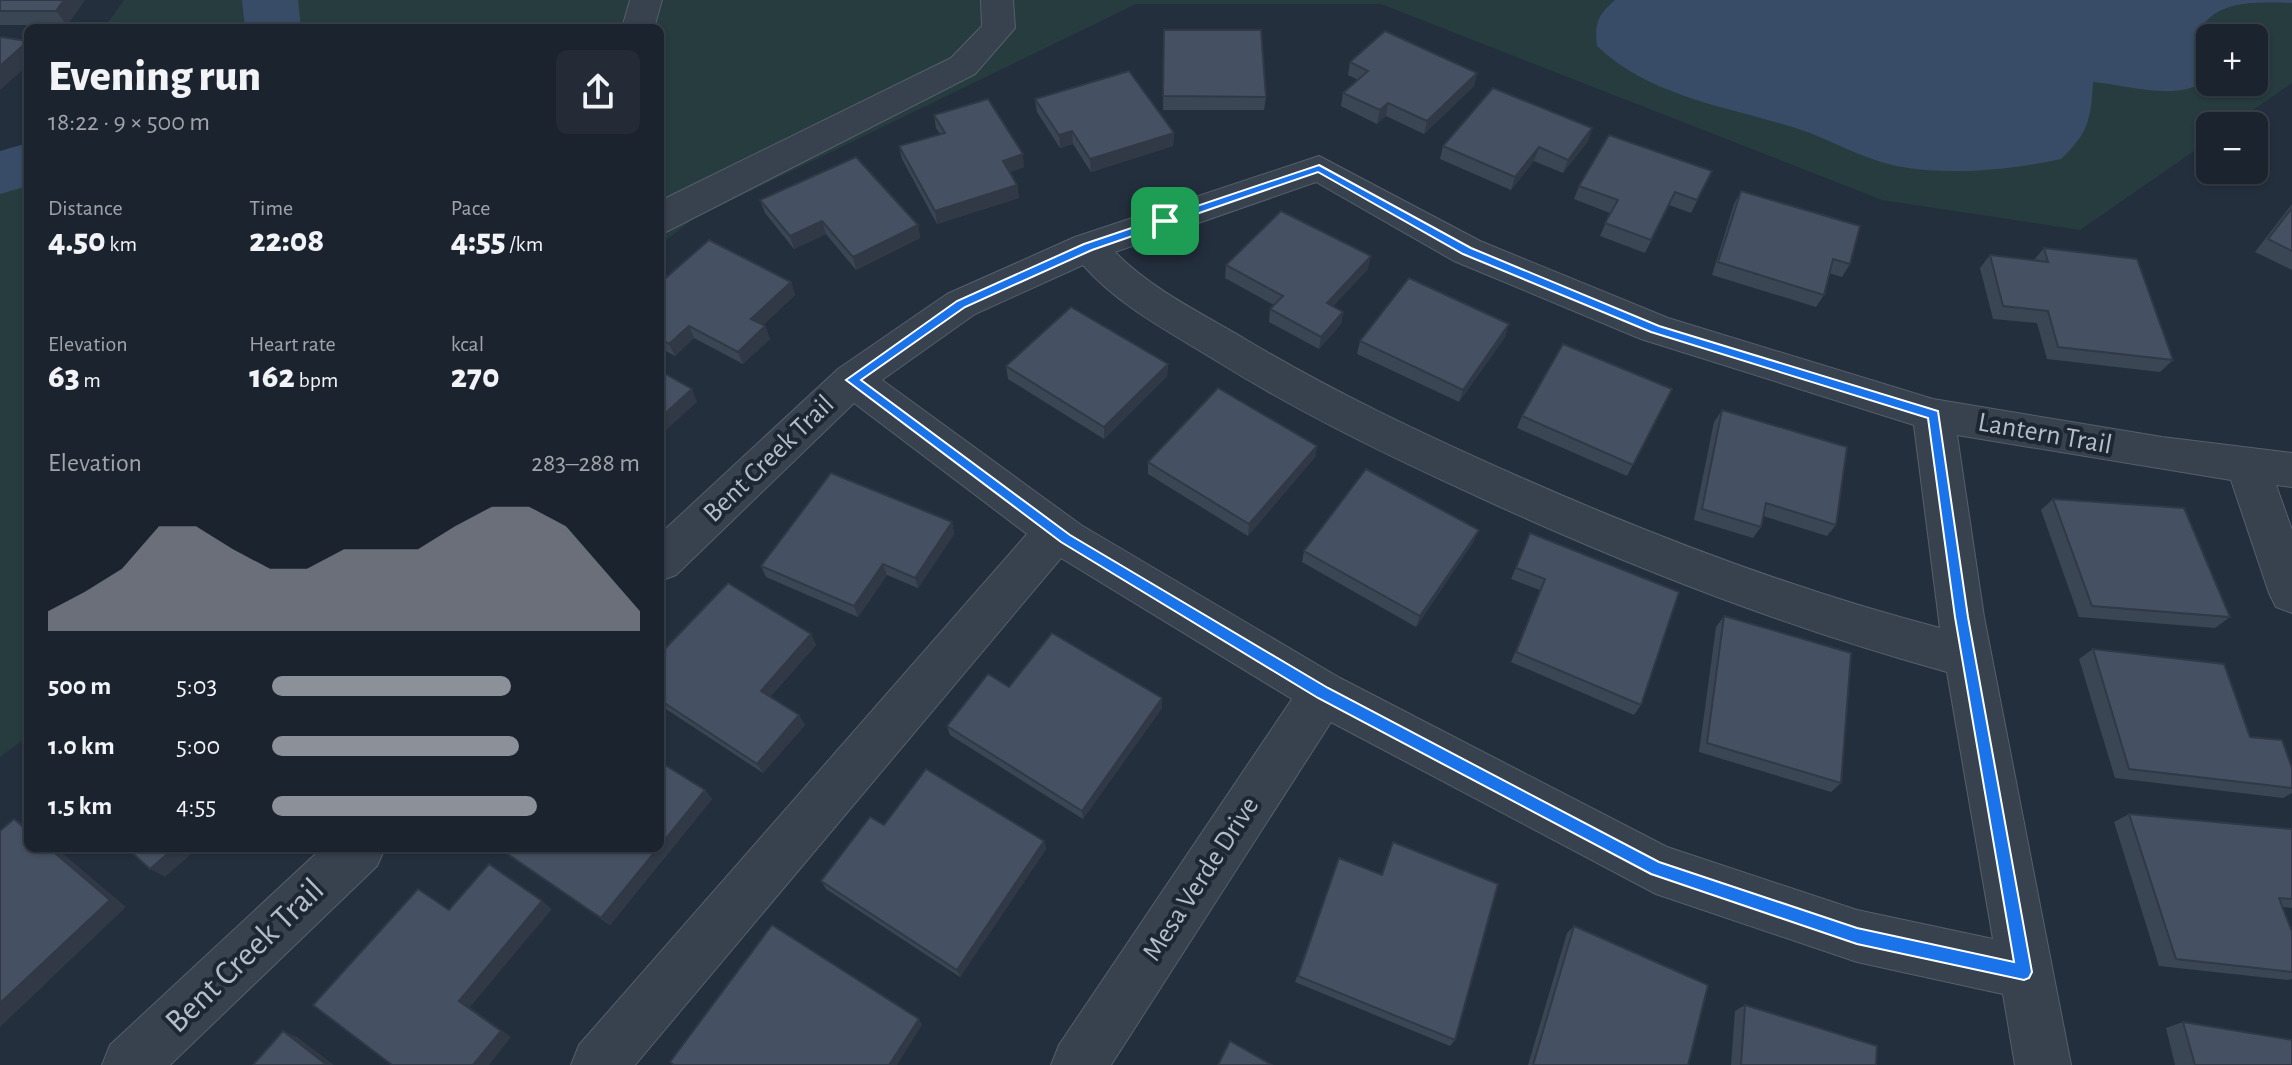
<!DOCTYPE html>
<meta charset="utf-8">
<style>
:root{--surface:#1b232e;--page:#242b36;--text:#f1f3f6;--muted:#a0a4aa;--line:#39404a;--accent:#8c9099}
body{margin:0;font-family:"Alegreya Sans",sans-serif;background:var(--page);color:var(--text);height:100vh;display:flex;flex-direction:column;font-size:30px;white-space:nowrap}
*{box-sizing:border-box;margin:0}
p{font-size:26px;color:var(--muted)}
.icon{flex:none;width:44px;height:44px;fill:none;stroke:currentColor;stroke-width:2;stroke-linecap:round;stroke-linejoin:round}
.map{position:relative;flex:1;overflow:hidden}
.details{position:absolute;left:24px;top:24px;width:640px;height:828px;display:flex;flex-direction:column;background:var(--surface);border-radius:12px;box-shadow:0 2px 6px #0004,0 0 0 2px var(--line)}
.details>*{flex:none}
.fabs{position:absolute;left:2196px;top:24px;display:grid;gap:16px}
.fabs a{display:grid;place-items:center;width:72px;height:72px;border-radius:12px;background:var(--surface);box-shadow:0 2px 6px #0004,0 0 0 2px var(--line);font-size:40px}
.pin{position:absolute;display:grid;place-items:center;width:68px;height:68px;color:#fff;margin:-34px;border-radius:16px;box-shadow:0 4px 12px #0006}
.round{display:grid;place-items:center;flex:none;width:84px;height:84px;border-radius:12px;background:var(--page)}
.overview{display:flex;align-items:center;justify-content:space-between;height:136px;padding:0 24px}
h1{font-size:44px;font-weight:800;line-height:60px}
.stats{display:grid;grid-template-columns:repeat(3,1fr);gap:12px;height:136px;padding:8px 24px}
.stats div{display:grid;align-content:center}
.stats b{font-size:34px;font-weight:800}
.stats small{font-size:22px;font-weight:400}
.stats p{font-size:22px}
.chart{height:224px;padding:16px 24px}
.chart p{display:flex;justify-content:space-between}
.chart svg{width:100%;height:144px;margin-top:8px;fill:var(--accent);opacity:.7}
ul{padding:0 24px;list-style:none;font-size:26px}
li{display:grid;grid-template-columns:128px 96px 1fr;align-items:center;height:60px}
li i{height:20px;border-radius:10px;background:var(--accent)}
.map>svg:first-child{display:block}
</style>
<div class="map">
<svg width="2292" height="1065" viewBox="0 0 2292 1065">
<rect width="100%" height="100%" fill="#242f3e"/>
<g fill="#263c3f" fill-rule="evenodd">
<path d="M124,0h2168v83l-62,43h-20v14l-130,90 -198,-30 -501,-196h-245l-443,215 -33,26v-217h-556zM2210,38h44v44h-44z"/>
<polygon points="28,136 28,736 0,757 0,176"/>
</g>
<path fill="#394c67" d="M1615,0h677v3c-45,-1 -79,-3 -98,36l13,41c-31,22 -78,5 -114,2 -2,36 -4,51 -32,77 -51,11 -112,17 -165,7 -29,-6 -58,-22 -86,-33 -73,-26 -155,-32 -213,-87 -3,-23 1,-31 18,-46z"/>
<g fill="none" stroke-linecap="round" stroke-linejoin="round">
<g fill="#394c67" fill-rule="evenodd">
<polygon points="242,0 298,0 301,28 245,28"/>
<polygon points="28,143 28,186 0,194 0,151"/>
</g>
<g stroke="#565f6c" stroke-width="2">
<g id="minor">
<polygon points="630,0 662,0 654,28 622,28"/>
<polygon points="981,0 1013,0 1015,28 975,74 660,235 660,203 666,198 951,58 982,26"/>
<path d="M1319,156l161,85 188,77 265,81 229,38 130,16v34l-16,-2 16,45v83l-16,-6 -7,-14 -38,-113 -274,-45 27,182 87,448h-56l-12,-71 -146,-32 -201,-68 -325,-172 -220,343h-60l8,-20 233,-346 -231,-141 -426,507h-64l8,-20 448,-511 -173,-131 -178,172 -16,6v-47l178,-165 109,-75 128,-57zM1316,182l138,79 187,78 273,86 26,203c-146,-38 -287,-92 -425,-153 -92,-41 -184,-84 -270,-136 -44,-26 -94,-50 -130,-87zM1083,265c36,41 85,66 132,95 85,53 176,97 268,139 150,69 305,129 464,173l46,267 -136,-29 -190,-63 -327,-169 -259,-153 -199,-145 93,-66z"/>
<polygon points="322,848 385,848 377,866 170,1065 102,1065 110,1045"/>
</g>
</g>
<use href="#minor" fill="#38414e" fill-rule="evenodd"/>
</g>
<g fill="#3b4654">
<polygon points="0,0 85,0 67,25 0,25"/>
<polygon points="1164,30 1266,97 1264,110 1163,110"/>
<polygon points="1350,62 1477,73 1474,86 1424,134 1386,116 1377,124 1341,106 1343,93 1358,80 1348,75"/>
<polygon points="1035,99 1174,133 1173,146 1091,172 1073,144 1060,148 1037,112"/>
<polygon points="934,115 1024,167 1010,172 1017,185 1019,198 937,224 902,159 899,146 940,134 936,128"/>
<polygon points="1592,128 1588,141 1563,173 1534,161 1511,190 1440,159 1443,146"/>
<polygon points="1712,171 1691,213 1669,205 1645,253 1600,236 1610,213 1574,199 1579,186"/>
<polygon points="1741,191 1850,264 1842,277 1829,273 1824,295 1816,307 1712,275 1734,204"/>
<polygon points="760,200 918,225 920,238 856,270 826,234 794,249 765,213"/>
<polygon points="2292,204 2292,270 2255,252"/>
<polygon points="2044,248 2173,360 2160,372 2047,359 2037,323 1993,319 1980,268 1990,255 2034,260"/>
<polygon points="1226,265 1368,269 1333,306 1343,312 1341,324 1319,349 1269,322 1270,309 1274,305 1225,278"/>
<polygon points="791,282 795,295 763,325 765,326 770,339 743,364 694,338 675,356 660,348 660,283"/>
<polygon points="1505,337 1459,402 1357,354 1360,341"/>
<polygon points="1168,364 1167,376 1104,439 1008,379 1006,366"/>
<polygon points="1672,389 1627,476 1517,428 1522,416"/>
<polygon points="1722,410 1836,525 1827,536 1763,516 1761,527 1753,538 1694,520 1714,422"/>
<polygon points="1317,446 1315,457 1248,536 1148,474 1148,462"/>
<polygon points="2053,499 2230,617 2215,628 2079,617 2041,510"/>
<polygon points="952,522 954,534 918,588 887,575 858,617 766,577 761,566"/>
<polygon points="1530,533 1641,705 1634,715 1511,662 1540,590 1511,579"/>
<polygon points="1474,541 1416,627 1302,562 1304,551"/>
<polygon points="1724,616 1841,783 1831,792 1699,752 1716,627"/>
<polygon points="811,634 816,645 770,697 799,715 805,725 763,773 660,705 660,654"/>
<polygon points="2093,649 2292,768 2292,793 2283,798 2115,778 2079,659"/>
<polygon points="1009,687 1162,698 1162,708 1083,819 950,735 947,726"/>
<polygon points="705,790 712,799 610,925 498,848 660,848"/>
<polygon points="2129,814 2292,829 2292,908 2283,907 2292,932 2292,979 2288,980 2159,966 2114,822"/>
<polygon points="884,825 1044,841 1046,849 960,977 826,889 821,881"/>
<polygon points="1393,842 1455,1040 1450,1046 1295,982 1339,858 1381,875"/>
<polygon points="1574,926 1688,1065 1528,1065 1567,933"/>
<polygon points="1745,1005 1876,1065 1731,1065 1735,1011"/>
<polygon points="2183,1022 2292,1065 2175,1065 2166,1028"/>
</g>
<g fill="#303945">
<polygon points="64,0 85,0 67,25 56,11"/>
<polygon points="28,42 28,65 0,90 0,66"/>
<polygon points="1477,73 1474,86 1424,134 1427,121"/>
<polygon points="1388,103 1386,116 1377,124 1380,110"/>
<polygon points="1592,128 1588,141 1563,173 1568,160"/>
<polygon points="1072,131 1073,144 1060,148 1059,135"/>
<polygon points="1174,133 1173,146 1091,172 1090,159"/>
<polygon points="1539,147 1534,161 1511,190 1515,177"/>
<polygon points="1023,154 1024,167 1004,174 1003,161"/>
<polygon points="1017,185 1019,198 937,224 935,211"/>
<polygon points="822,221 826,234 794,249 790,236"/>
<polygon points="918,225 920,238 856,270 853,257"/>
<polygon points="1371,256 1368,269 1325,315 1327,303"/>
<polygon points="791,282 795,295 756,332 751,319"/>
<polygon points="1343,312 1341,324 1319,349 1321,337"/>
<polygon points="1509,324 1505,337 1459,402 1463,390"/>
<polygon points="689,326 694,338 675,356 669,344"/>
<polygon points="765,326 770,339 743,364 738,352"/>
<polygon points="1168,364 1167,376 1104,439 1104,427"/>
<polygon points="692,389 697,402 664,432 660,424 660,418"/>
<polygon points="1317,446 1315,457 1248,536 1249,524"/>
<polygon points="952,522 954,534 918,588 915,578"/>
<polygon points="1479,530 1474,541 1416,627 1420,616"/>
<polygon points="883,564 887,575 858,617 854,606"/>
<polygon points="811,634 816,645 766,701 761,691"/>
<polygon points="1162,698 1162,708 1083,819 1082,811"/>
<polygon points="799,715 805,725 763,773 757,764"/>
<polygon points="705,790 712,799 610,925 601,918 658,848 660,848 660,846"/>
<polygon points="14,819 28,826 28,831"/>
<polygon points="1044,841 1046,849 960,977 957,970"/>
<polygon points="49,848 56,848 126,907 0,1027 0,1003"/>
<polygon points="174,848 198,848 165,877 150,869"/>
<polygon points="542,901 552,909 470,1007 511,1037 489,1065 473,1065 459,1001"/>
<polygon points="919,1019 922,1025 897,1065 889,1065"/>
<polygon points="283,1031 297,1037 334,1065 327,1065"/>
</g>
<g fill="#455162" stroke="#303945" stroke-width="2">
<polygon points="0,0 64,0 56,11 0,11"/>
<polygon points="1164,30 1261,30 1266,97 1163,96"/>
<polygon points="1385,31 1477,73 1427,121 1388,103 1380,110 1343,93 1368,71 1350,62"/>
<polygon points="0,37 28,41 0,66"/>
<polygon points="1129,71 1174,133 1090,159 1072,131 1059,135 1035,99"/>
<polygon points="1493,88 1592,128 1568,160 1539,147 1515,177 1443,146"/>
<polygon points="988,99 1023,154 1003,161 1017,185 935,211 899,146 945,133 934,115"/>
<polygon points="1609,135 1712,171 1697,200 1675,192 1651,240 1605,223 1618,200 1579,186"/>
<polygon points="856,157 918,225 853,257 822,221 790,236 760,200"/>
<polygon points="1741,191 1860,226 1850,264 1833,259 1824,295 1718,262"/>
<polygon points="2292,208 2292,251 2268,239"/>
<polygon points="1281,211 1371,256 1327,303 1343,312 1321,337 1270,309 1283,296 1226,265"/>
<polygon points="709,240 791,282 751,319 765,326 738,352 689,326 669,344 660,338 660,283"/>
<polygon points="2044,248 2137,259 2173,360 2058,347 2048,311 2003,306 1990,255 2048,262"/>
<polygon points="1409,278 1509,324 1463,390 1360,341"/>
<polygon points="1071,307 1168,364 1104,427 1006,366"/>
<polygon points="1563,344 1672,389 1633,465 1522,416"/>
<polygon points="660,371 692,389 660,418"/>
<polygon points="1218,388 1317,446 1249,524 1148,462"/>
<polygon points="1722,410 1847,447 1836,525 1766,503 1761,527 1702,509"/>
<polygon points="1366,469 1479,530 1420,616 1304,551"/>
<polygon points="831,473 952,522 915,578 883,564 854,606 761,566"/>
<polygon points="2053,499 2184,508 2230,617 2092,606"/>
<polygon points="1530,533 1679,592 1641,705 1516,652 1545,579 1516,568"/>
<polygon points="728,583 811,634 761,691 799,715 757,764 660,700 660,654"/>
<polygon points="1724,616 1851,653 1841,783 1707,743"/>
<polygon points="1052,633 1162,698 1082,811 947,726 988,674 1009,687"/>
<polygon points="2093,649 2224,664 2250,737 2282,740 2292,768 2292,788 2129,769"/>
<polygon points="660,762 705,790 660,846"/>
<polygon points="926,769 1044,841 957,970 821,881 870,817 884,825"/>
<polygon points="2129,814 2292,829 2292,899 2279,898 2292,932 2292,972 2176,959"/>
<polygon points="14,819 28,831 28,848 49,848 110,900 0,1003 0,831"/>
<polygon points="1393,842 1498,884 1455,1040 1298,976 1339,858 1382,875"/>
<polygon points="127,848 174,848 150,869"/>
<polygon points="499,848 658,848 601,918"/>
<polygon points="489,864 542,901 459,1001 501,1031 473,1065 392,1065 313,1005 418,889 449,910"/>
<polygon points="772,925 919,1019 889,1065 674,1065 670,1062"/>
<polygon points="1574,926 1708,985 1688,1065 1533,1065"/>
<polygon points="1745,1005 1877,1046 1876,1065 1741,1065"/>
<polygon points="2183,1022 2292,1040 2292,1065 2195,1065"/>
<polygon points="283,1031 327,1065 253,1065"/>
<polygon points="1230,1041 1272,1065 1218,1065"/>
</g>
<path fill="#1a73e8" stroke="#fff" stroke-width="2" fill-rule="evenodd" d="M1319,165l152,83 188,78 279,85 30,206 64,355 -3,6 -5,2 -167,-36 -206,-70 -333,-176 -257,-156 -215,-162 111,-79 127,-57zM1318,172l145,82 188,78 277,86 27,199 59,345 -157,-34 -198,-66 -331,-174 -258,-153 -209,-155 104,-73 127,-57z"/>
<g text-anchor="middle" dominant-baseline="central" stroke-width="8" stroke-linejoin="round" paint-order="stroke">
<g font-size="28" fill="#b4bcc9" stroke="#1d2633">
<text transform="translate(2045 434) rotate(10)">Lantern Trail</text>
<text transform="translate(769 459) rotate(-44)">Bent Creek Trail</text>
<text transform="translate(1201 879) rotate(-57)">Mesa Verde Drive</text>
</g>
<g font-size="34" fill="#b4bcc9" stroke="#1d2633">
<text transform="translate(245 956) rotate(-44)">Bent Creek Trail</text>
</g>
</g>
</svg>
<div class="fabs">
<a>+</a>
<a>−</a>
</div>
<div class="pin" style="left:1165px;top:221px;background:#1e9e55"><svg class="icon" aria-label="arrive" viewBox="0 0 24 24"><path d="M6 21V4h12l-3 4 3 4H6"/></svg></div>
<section class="details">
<div class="overview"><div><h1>Evening run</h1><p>18:22 · 9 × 500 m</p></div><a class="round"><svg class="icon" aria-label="share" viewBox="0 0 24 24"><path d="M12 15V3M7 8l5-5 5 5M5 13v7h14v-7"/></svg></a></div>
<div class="stats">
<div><p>Distance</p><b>4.50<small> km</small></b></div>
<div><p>Time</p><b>22:08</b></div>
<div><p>Pace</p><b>4:55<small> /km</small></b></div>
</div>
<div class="stats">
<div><p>Elevation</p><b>63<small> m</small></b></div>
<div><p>Heart rate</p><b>162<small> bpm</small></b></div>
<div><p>kcal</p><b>270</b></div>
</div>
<div class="chart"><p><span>Elevation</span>283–288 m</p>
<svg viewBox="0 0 160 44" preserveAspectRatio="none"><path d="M0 44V38L10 32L20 25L30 12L40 12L50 19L60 25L70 25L80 19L90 19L100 19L110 12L120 6L130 6L140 12L150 25L160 38V44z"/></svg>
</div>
<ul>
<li><b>500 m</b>5:03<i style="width:65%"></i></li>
<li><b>1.0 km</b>5:00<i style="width:67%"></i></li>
<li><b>1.5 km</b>4:55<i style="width:72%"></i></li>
</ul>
</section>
</div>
